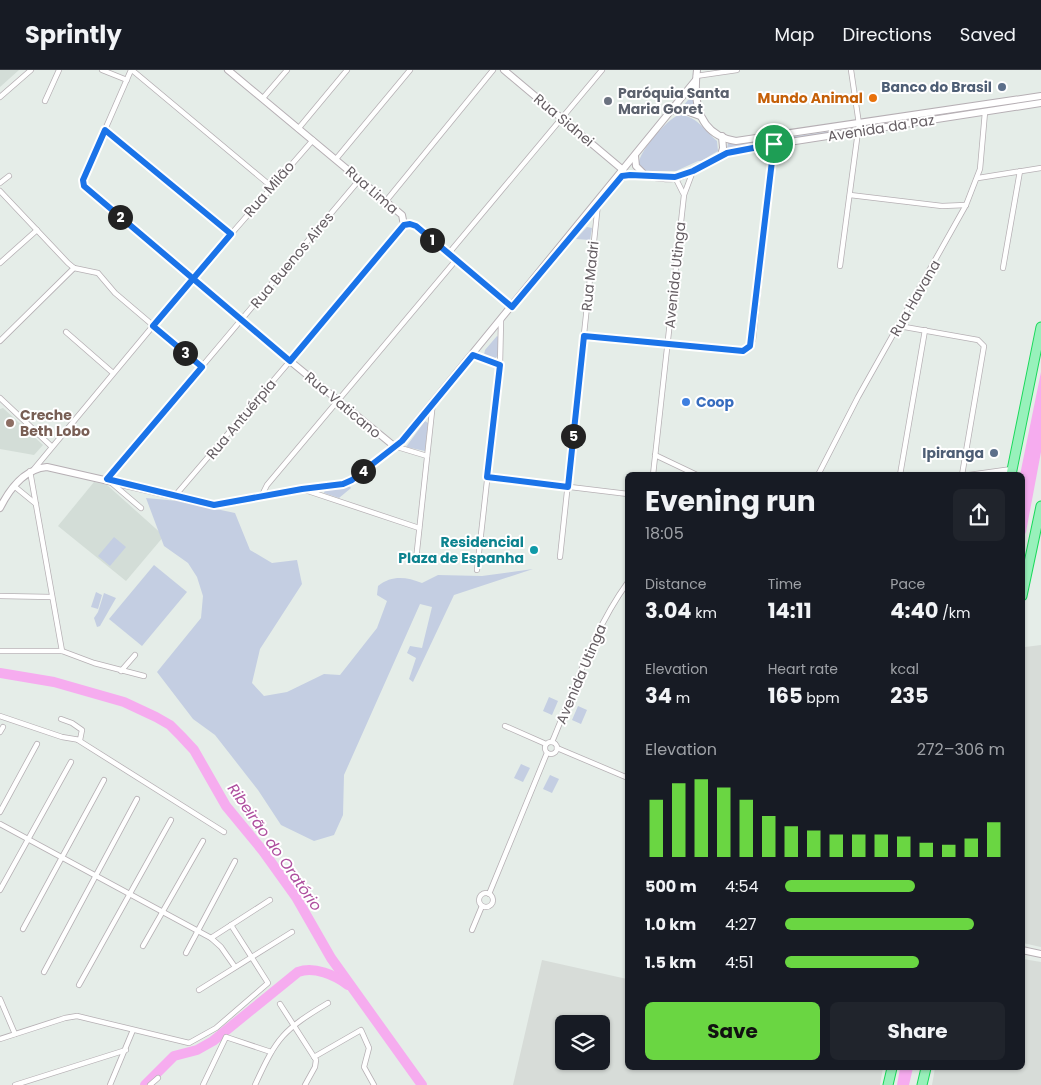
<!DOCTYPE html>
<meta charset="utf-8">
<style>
:root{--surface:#171b24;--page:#20242c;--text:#f1f3f6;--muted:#9ea1a6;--line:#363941;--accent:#6ad642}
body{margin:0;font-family:Poppins,sans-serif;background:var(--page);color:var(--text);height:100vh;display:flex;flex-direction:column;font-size:19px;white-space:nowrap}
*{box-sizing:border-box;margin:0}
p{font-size:16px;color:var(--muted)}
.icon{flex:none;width:28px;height:28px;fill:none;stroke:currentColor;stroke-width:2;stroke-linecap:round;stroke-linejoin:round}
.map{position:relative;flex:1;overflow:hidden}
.details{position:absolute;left:625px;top:402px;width:400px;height:598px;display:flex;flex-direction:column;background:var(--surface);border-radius:8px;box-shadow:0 1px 4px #0004}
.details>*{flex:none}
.controls{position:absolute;left:555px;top:945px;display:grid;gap:10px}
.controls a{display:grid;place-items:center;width:55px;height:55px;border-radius:8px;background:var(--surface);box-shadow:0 1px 4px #0004;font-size:25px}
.pin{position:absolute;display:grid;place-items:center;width:42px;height:42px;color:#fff;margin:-21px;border:2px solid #fff;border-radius:50%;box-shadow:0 1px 5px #0007}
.km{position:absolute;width:25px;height:25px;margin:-12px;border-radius:50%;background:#222;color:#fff;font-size:14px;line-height:25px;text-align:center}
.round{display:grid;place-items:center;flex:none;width:52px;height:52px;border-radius:8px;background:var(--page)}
.head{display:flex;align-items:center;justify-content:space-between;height:85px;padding:0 20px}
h1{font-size:28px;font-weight:700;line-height:38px}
.stats{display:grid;grid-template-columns:repeat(3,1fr);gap:8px;height:85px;padding:5px 20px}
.stats div{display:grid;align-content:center}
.stats b{font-size:21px;font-weight:700}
.stats small{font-size:14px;font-weight:400}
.stats p{font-size:14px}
.chart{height:140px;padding:10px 20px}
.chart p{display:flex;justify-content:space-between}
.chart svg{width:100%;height:90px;margin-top:5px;stroke:var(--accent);stroke-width:6}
.cta{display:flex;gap:10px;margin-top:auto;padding:10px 20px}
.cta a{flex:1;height:58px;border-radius:8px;background:var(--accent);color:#111;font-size:20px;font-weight:700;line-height:58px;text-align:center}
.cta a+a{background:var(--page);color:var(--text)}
ul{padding:0 20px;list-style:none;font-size:16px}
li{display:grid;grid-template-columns:80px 60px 1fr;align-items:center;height:38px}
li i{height:12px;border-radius:6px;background:var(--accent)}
header{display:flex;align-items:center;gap:30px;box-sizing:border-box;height:70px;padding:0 25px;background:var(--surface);border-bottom:1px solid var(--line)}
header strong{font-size:24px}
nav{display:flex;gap:28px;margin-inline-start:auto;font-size:18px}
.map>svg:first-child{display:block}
</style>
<header>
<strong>Sprintly</strong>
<nav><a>Map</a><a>Directions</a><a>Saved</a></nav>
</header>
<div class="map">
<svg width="1041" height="1015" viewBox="0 0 1041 1015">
<rect width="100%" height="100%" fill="#e5ede8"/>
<g fill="#d7dcd8" fill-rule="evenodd">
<polygon points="1041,575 1041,877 1023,873 1022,590 1025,577"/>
<polygon points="1023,889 1041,892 1041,1015 932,1015 935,998 1022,998"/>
<path d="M542,890l85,19 1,89h255l-3,17h-367zM564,954h37v37h-37z"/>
</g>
<g fill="#d3ddd7">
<polygon points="0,0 19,0 0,17"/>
<polygon points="3,338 43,375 34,385 0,379 0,339"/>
<polygon points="94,412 107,415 164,466 126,511 58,456"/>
</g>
<g fill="#c4cee2">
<polygon points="693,24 695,40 683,38 683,36"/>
<path d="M679,45c17,0 26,16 38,26l1,10 -17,10h-3l-22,10h-32l-5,-6c-2,-12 28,-46 40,-50z"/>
<polygon points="847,59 846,61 727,78 728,73 740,74"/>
<polygon points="587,157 592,158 590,170 576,169"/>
<polygon points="497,266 499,268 498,286 493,290 484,285 485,280"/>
<polygon points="425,351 428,353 425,381 406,377"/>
<polygon points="348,415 351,418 339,428 324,423 325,420"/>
<path d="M146,428l32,3 57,12 15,37 22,13 25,-3 5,24 -42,65 -8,34 12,13 23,-4 37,-18 16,1 37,-47 10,-27 -10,-6 1,-9c14,-11 28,-9 44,-3l16,-8 44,1 51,-7 -79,26 -41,87 -4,-3 7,-21 -9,-5 3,-7 12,2 10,-41 -12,-3 -76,171 -1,40 -9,20 -20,6 -33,-16 -23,-35 -43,-55 -22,-16 -36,-47 44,-54 2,-22 -6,-19 -9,-14 -24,-17z"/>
<polygon points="114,467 126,477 110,496 98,486"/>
<polygon points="154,495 187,522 142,576 109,549"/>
<polygon points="96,522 102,525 98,539 91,537"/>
<polygon points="104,523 116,528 100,556 97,557 94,548 98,542"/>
<polygon points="549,627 558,631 552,645 543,641"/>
<polygon points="578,636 587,640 581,654 572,650"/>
<polygon points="521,694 530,698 523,712 514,708"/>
<polygon points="550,705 559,709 552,723 543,719"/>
</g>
<g fill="#f6acef">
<polygon points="1041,302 1041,382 1026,462 1023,468 1022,405 1020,405"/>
<polygon points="900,998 913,998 909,1015 897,1015"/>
</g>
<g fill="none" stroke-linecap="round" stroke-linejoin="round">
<g stroke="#f6acef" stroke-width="10">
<polyline points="0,603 54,612 124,632 156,647 170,655 181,666 194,680 226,736 263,781 296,827 331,888 422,1015"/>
<path d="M145,1015l29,-29 23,-6 16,-9 85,-69c16,-6 37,3 50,13"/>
</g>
<g stroke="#b6b0b4" stroke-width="6">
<g id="street">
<polyline points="102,0 127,10"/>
<polyline points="131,0 83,110 84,116 290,291 174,427"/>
<polyline points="132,0 272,117"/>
<polyline points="696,6 737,0"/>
<polyline points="0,27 31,0"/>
<polyline points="263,28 287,0"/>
<polyline points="45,31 59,0"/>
<polyline points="298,59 347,0"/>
<polyline points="105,60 231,164"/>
<polyline points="336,89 410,0"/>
<polyline points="675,107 683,123"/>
<polyline points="978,108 1041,98"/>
<polyline points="0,113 9,106"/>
<polyline points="0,121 68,193 74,198 98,203 115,223 202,297"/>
<polyline points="850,125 942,136 966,135"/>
<polyline points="386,131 493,0"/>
<polyline points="404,155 410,154 416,156 512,237"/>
<polyline points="449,183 602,0"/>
<polyline points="0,193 37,160"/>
<polyline points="840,196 859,54 851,0"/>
<polyline points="1003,198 1020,101"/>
<polyline points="899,256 978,270 984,276 962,405"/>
<polyline points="66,262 113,303"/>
<polyline points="584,266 743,281 749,278 753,270 774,74"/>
<polyline points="0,271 74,198"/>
<polyline points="473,285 500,295"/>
<polyline points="0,328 51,376"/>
<polyline points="394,376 427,386"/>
<polyline points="655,385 697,405"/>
<polyline points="34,399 192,209 313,70"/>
<polyline points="30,401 62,581"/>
<polyline points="653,405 684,125 693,101"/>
<polyline points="818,405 858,327 966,135 980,99 985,42"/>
<polyline points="900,405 925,260"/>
<polyline points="969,405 1012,399"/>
<polyline points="487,407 628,424"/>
<polyline points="14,416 36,434"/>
<polyline points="305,420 419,458"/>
<polyline points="262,425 267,415 456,190"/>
<polyline points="141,438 107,409 360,109"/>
<polyline points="560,487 598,134"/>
<polyline points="416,490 433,332"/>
<polyline points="477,500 500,295 501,250"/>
<polyline points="0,526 52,527"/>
<polyline points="0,581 62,581 94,593 144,606"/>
<polyline points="121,601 135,585"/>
<polyline points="0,646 62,667 80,670 82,660 72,653 61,649"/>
<polyline points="505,656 546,674"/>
<polyline points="0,662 3,657"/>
<polyline points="78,670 224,762"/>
<circle cx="551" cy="678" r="6"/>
<path d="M552,672c23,-54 41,-112 76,-160"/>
<polyline points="557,678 628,708"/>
<polyline points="0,742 37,674"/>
<polyline points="0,754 211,868 221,877 235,897"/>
<polyline points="0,820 71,692"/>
<circle cx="486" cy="830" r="7"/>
<polyline points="489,824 547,683"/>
<polyline points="23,859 104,710"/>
<polyline points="472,860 482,836"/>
<polyline points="211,868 270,830"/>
<polyline points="143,876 203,771"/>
<polyline points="186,883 235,791"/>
<polyline points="44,902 137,729"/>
<polyline points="79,915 171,750"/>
<polyline points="199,920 292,862"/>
<polyline points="0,929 15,964"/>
<polyline points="280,934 316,990 315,997 305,1015"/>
<polyline points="0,969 65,948 77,946 189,973 216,958 268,913 231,855"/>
<polyline points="314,987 361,960 369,978 364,997 374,1015"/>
<polyline points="15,1015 126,980"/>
<polyline points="110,1015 133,960"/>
<polyline points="150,1015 158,1008"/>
<polyline points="203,1015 226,967 271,982"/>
<path d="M255,1015c22,-48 28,-55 73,-82"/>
</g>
</g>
<g stroke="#b6afb4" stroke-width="8">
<g id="secondary">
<polyline points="228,0 402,145 404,155 290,291 394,376"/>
<polyline points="504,0 623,100"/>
<path d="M697,0c-4,32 1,65 39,71l305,-45"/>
<polyline points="672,41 686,41 700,46"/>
<polyline points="721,85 723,78 722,66"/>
<polyline points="635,86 636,96 645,105"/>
<path d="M618,109c16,-10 37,1 55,-1 24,-4 41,-22 65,-28l303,-47"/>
<path d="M0,438c10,-20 24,-39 47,-41l167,38 88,-16 41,-5 9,-4 49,-39 294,-360"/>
<polyline points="1022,880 1041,884"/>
</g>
</g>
<g stroke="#19d95a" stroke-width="11">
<g id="highway">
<polyline points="1011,405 1041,257"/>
<polyline points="1022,526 1041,436"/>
<polyline points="888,1015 892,998"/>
<polyline points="922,1015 926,998"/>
</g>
</g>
<use href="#street" stroke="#fff" stroke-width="4.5"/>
<use href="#secondary" stroke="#fff" stroke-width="6"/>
<use href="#highway" stroke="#98f1bb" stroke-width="9"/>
</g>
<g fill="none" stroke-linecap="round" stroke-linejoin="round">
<g stroke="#fff" stroke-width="10">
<polyline id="route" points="774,74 727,83 693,101 675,107 630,105 622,106 512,237 416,156 410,154 404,155 290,291 84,116 83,110 105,60 231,164 153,256 202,297 107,409 214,435 302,419 343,414 352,410 402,371 473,285 500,295 487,407 568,417 584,266 743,281 750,276 774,74"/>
</g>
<use href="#route" stroke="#1a73e8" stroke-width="6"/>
</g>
<g fill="#5c6f8a" stroke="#fff" stroke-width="2">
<circle cx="1002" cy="17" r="5"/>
<circle cx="994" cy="383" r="5"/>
</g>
<circle fill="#e8710a" stroke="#fff" stroke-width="2" cx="873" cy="28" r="5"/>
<circle fill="#6b7280" stroke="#fff" stroke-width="2" cx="608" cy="31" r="5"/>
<circle fill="#3f7fe0" stroke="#fff" stroke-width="2" cx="686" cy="332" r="5"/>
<circle fill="#8d6e63" stroke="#fff" stroke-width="2" cx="10" cy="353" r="5"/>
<circle fill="#0f9aa8" stroke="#fff" stroke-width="2" cx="534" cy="480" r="5"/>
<g text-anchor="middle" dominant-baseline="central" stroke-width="4" stroke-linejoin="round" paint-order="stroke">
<g font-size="14" font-weight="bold" fill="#4e5e75" stroke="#fff" text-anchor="end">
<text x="992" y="17">Banco do Brasil</text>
<text x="984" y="383">Ipiranga</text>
</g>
<g font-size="14" font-weight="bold" fill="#5b616d" stroke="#fff" text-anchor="start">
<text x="618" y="23">Paróquia Santa<tspan x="618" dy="16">Maria Goret</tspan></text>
</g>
<g font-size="14" font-weight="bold" fill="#c56008" stroke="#fff" text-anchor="end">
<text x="863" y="28">Mundo Animal</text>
</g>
<g font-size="14" fill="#645d62" stroke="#fff">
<text transform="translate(564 50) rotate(40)">Rua Sidnei</text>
<text transform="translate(881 58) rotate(-9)">Avenida da Paz</text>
<text transform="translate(269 119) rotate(-49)">Rua Milão</text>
<text transform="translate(372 120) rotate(41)">Rua Lima</text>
<text transform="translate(292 190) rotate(-50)">Rua Buenos Aires</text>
<text transform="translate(675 205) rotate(-84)">Avenida Utinga</text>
<text transform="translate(590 206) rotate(-84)">Rua Madri</text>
<text transform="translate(915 228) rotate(-60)">Rua Havana</text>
<text transform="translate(343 335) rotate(40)">Rua Vaticano</text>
<text transform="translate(241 349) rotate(-50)">Rua Antuérpia</text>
<text transform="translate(581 604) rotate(-67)">Avenida Utinga</text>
</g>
<g font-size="14" font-weight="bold" fill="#366cbe" stroke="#fff" text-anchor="start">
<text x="696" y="332">Coop</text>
</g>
<g font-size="14" font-weight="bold" fill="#785e54" stroke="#fff" text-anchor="start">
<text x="20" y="345">Creche<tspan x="20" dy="16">Beth Lobo</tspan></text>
</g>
<g font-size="14" font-weight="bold" fill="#0d838f" stroke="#fff" text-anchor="end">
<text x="524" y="472">Residencial<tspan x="524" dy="16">Plaza de Espanha</tspan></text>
</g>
<g font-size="15" font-style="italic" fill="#ae4f9f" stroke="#fff">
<text transform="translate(275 777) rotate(55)">Ribeirão do Oratório</text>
</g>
</g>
</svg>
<div class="controls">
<a><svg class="icon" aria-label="layers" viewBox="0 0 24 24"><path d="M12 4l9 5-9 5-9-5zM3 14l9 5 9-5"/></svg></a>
</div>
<div class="pin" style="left:774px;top:74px;background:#1e9e55"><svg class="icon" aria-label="arrive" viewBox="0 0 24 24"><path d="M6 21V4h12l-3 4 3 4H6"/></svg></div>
<b class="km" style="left:432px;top:170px">1</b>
<b class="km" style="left:120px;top:147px">2</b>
<b class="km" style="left:185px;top:283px">3</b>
<b class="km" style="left:363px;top:401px">4</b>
<b class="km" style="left:573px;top:366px">5</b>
<section class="details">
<div class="head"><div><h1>Evening run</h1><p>18:05</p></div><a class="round"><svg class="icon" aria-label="share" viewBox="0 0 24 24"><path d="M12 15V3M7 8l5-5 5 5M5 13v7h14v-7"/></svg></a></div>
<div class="stats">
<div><p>Distance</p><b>3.04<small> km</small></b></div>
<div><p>Time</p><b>14:11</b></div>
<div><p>Pace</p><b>4:40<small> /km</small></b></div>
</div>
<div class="stats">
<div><p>Elevation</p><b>34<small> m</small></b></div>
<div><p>Heart rate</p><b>165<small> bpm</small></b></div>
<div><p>kcal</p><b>235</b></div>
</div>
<div class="chart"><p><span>Elevation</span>272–306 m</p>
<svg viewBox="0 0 160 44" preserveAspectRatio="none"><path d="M5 44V16M15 44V8M25 44V6M35 44V10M45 44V16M55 44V24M65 44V29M75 44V31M85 44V33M95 44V33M105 44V33M115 44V34M125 44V37M135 44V38M145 44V35M155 44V27"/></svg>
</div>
<ul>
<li><b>500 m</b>4:54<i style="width:59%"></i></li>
<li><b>1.0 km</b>4:27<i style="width:86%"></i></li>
<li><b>1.5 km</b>4:51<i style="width:61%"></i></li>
</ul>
<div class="cta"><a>Save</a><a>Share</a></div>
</section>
</div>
